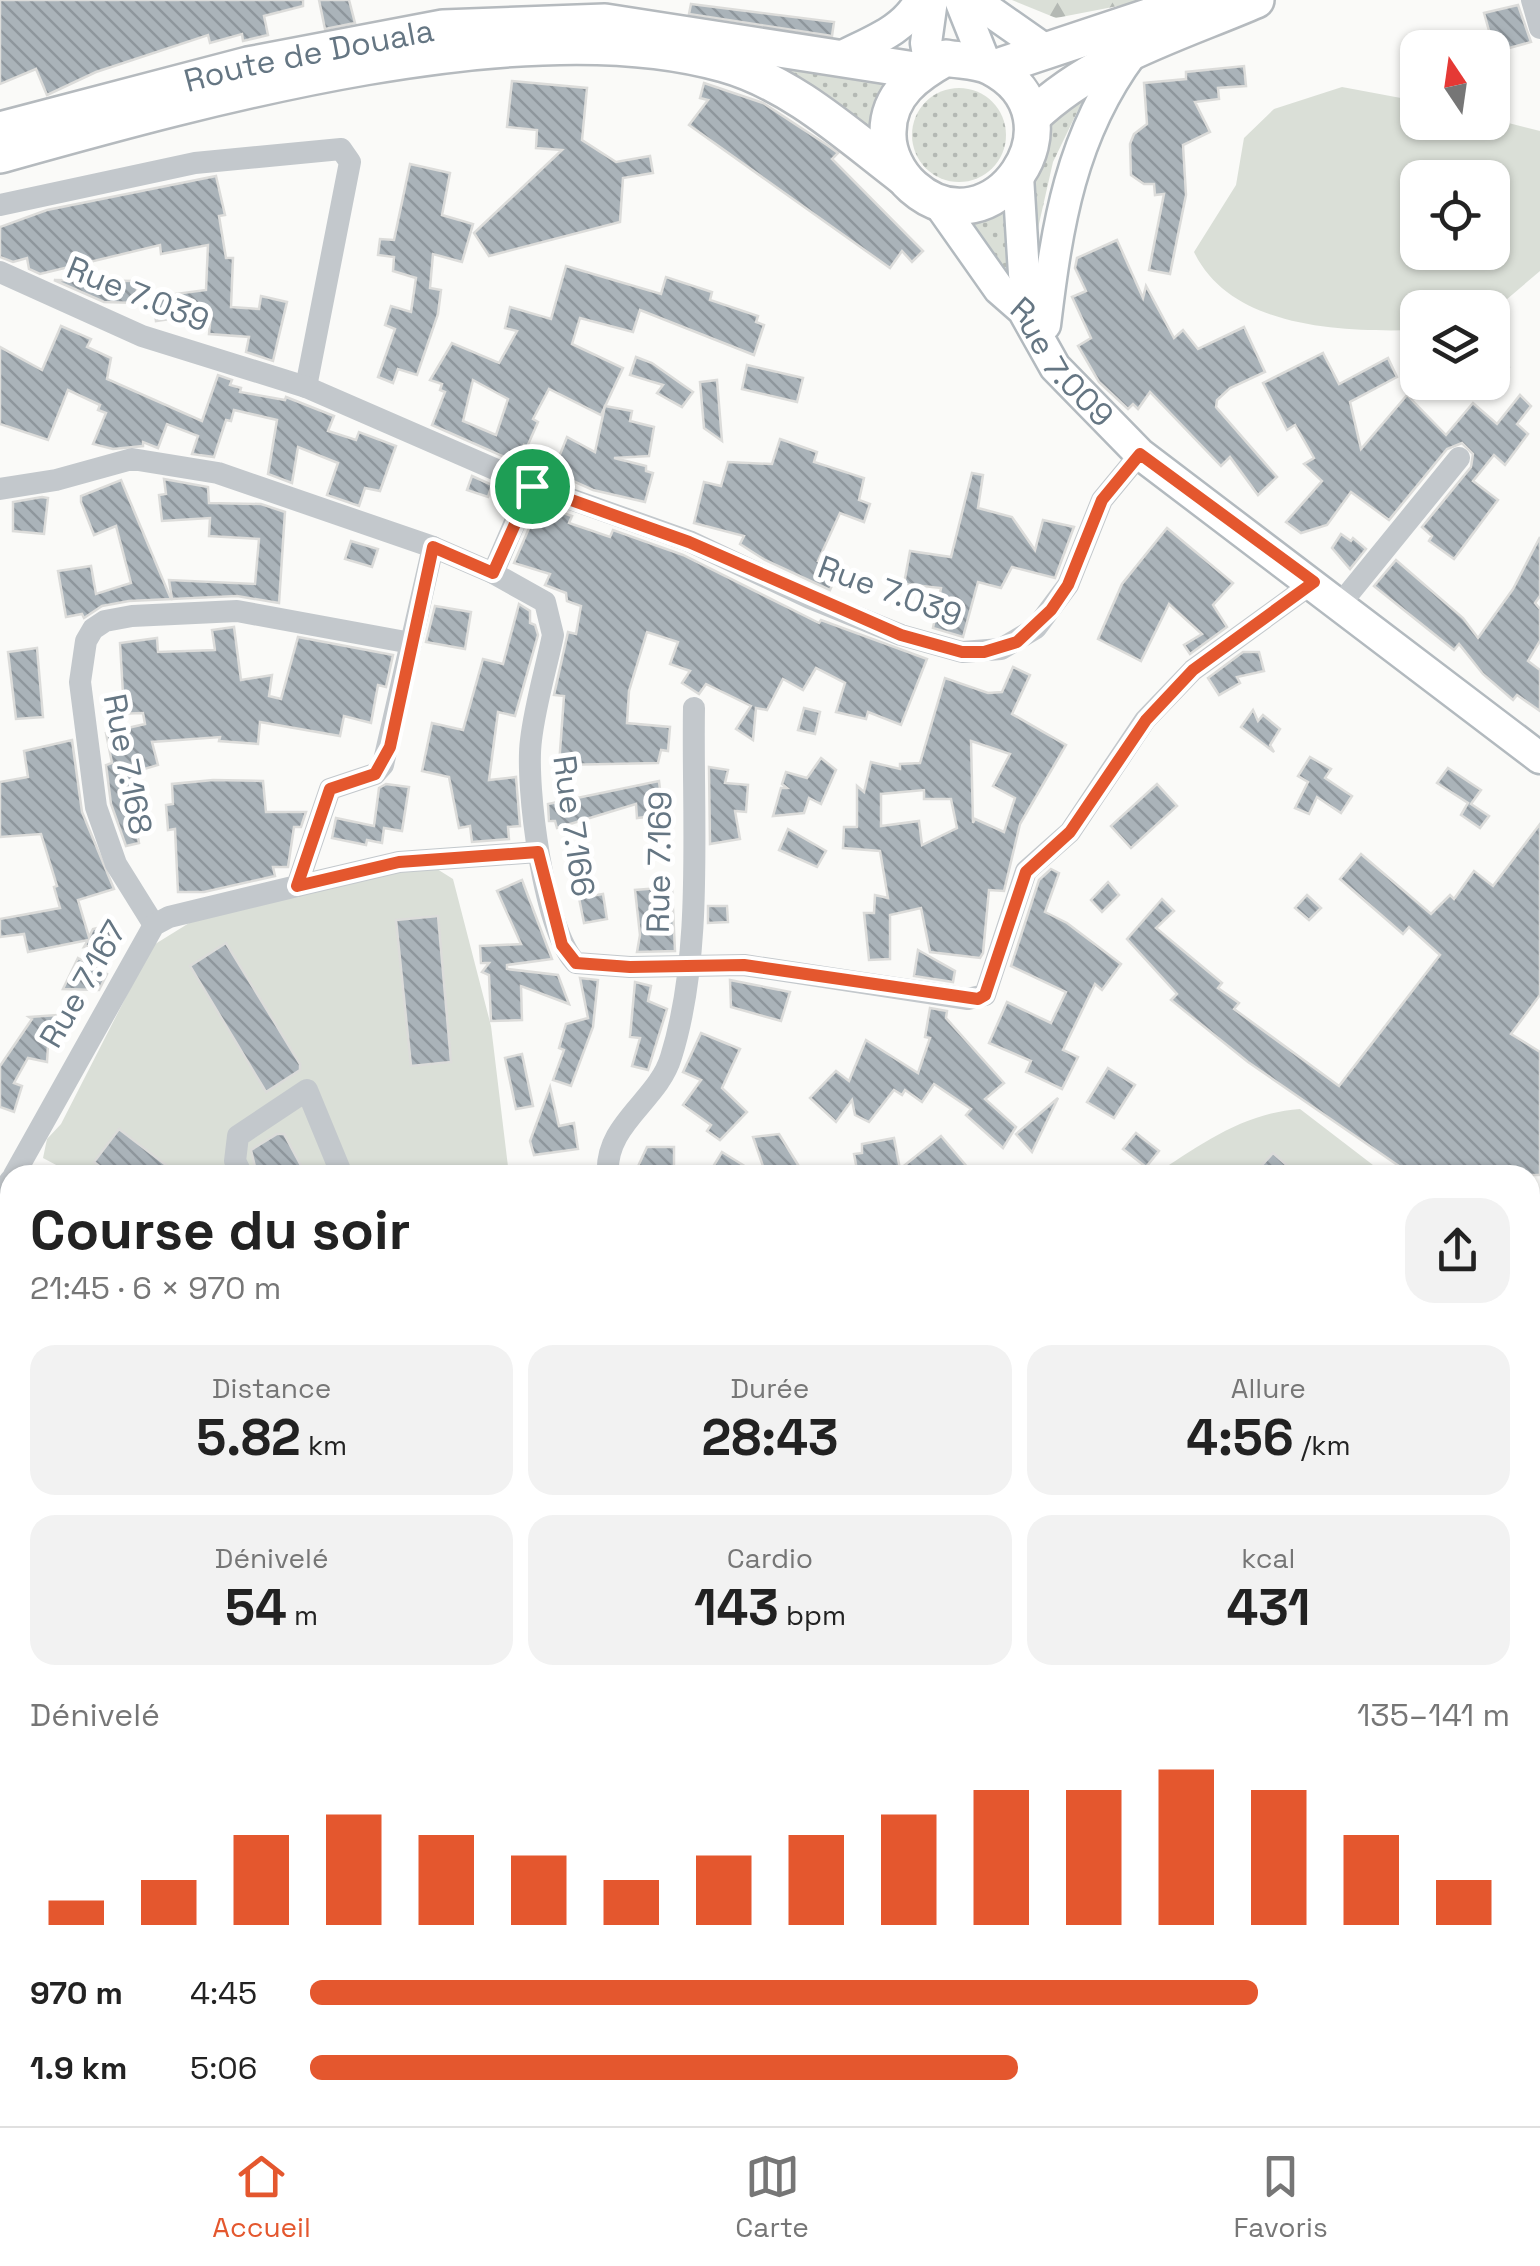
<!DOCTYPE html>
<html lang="fr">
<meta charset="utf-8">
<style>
:root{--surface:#fff;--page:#f2f2f2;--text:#222;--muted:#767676;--line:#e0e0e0;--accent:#e4572e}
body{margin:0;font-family:"Space Grotesk",sans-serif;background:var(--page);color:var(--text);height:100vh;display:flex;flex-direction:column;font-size:38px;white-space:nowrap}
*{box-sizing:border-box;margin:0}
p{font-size:32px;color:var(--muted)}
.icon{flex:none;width:55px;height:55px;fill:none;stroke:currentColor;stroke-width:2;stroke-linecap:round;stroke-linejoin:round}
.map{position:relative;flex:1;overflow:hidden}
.details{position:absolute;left:0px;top:1165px;width:1540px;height:962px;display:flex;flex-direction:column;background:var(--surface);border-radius:30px 30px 0 0;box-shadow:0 2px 8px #0004}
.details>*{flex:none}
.needle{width:65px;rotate:347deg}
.buttons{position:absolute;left:1400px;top:30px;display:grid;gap:20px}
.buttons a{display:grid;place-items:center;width:110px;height:110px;border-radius:20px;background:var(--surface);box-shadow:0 2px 8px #0004;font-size:50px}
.pin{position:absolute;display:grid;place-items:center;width:85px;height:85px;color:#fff;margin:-42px;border:5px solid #fff;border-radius:50%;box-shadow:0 2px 10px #0007}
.round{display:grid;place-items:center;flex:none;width:105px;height:105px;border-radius:30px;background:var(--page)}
.overview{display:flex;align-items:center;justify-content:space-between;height:170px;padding:0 30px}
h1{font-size:55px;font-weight:700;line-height:75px}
.stats{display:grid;grid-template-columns:repeat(3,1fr);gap:15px;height:170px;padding:10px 30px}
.stats div{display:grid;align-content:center;border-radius:25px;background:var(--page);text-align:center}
.stats b{font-size:50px;font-weight:700}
.stats small{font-size:28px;font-weight:400}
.stats p{font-size:28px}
.chart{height:280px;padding:20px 30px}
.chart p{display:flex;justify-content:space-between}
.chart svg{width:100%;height:180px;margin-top:10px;stroke:var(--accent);stroke-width:6}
ul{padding:0 30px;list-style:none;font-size:32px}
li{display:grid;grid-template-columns:160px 120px 1fr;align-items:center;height:75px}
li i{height:25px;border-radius:12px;background:var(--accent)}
.dock{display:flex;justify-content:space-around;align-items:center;height:140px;border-top:2px solid var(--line);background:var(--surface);font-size:28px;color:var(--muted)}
.dock a{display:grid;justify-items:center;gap:5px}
.dock .selected{color:var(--accent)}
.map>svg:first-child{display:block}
</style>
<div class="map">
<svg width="1540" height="2126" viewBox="0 0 1540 2126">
<defs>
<pattern id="forest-firs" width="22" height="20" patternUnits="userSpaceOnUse" patternTransform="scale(2.5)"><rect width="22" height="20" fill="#dadfd7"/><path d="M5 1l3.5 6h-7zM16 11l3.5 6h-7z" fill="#b4b9b4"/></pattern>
<pattern id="garden-dots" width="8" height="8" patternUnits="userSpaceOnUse" patternTransform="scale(2.5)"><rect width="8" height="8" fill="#dadfd7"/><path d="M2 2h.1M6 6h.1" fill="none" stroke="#b4b9b4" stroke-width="1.8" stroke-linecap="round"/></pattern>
<pattern id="building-back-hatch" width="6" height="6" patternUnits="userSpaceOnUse" patternTransform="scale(2.5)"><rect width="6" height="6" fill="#aab3b9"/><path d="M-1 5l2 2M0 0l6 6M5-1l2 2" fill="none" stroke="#8e969c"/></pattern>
</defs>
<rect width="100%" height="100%" fill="#fafaf8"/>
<polygon fill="#e8e9e9" points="886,2118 1240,2118 1241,2126 894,2126"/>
<g fill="#dadfd7" fill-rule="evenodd">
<path d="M1342,87l75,14 1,21 75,-3 47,12v140l-47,40 -1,-3h-74l-1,22c-74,2 -186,-1 -223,-78l42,-67 8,-47 30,-29zM1418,178h74v74h-74z"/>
<polygon points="437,869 453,879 491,1026 509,1175 75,1175 43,1158 47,1139 61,1124 152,946 215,907 388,871"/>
<path d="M1300,1109l86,66h-232c46,-30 89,-62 146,-66z"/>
<polygon points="1530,1276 1540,1279 1540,1618 1530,1623"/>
<polygon points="1540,1819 1540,1944 1530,1945 1530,1820"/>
</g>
<polygon fill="url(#forest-firs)" points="1012,0 1149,0 1056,18"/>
<g fill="url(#garden-dots)">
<polygon points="774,60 899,75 873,132"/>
<polygon points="1093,79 1053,162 1036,237 1031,207 1043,131"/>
<circle cx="959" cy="135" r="47"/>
<polygon points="1004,205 1011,281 961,220"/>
</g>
<g fill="url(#building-back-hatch)" stroke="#dcdcda" stroke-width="2.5" fill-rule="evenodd">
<polygon points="0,0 303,0 303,6 264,16 268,35 243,41 242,34 210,43 208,35 96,72 47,95 36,69 0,84"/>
<polygon points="319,0 349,0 355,23 325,29"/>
<polygon points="691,4 834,22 832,36 689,14"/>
<polygon points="1518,5 1531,42 1495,52 1484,13"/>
<polygon points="1244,66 1246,86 1218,88 1219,99 1195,102 1210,132 1183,145 1186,195 1170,274 1149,270 1164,194 1155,195 1154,184 1144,184 1131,175 1130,144 1134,134 1147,124 1144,83 1186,79 1186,72"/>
<polygon points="512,81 587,88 582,140 616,162 650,156 653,173 623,178 620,222 489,256 474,233 562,150 536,148 537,130 507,127"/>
<polygon points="704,83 763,103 827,145 838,153 832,159 923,251 912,262 902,251 890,268 689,125 708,100 700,98"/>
<polygon points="410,164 450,173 442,215 473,224 462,262 433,254 430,288 441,290 438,314 417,375 398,369 393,383 378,377 395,329 385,325 391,306 411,312 416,278 393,271 394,257 378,255 380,239 394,240"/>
<polygon points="216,176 225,215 219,216 226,258 233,258 231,307 259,309 261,296 287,302 273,361 246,352 249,337 209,334 211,313 156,321 153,297 206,290 208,245 161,254 160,245 40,274 29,269 27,258 13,262 0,257 0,227 47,210"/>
<polygon points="1117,240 1143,298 1146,286 1174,338 1183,330 1198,349 1244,327 1265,372 1230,388 1217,400 1216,407 1277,477 1258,495 1230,457 1221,466 1150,392 1138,409 1133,404 1128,409 1099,382 1078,346 1091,338 1072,297 1086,291 1075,268 1077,258"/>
<path d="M566,266l95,28 5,-17 46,15 -2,8 48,16 -2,6 8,3 -10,30 -114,-45 -7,22 -53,-14 -8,26 51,24 -22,47 -52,-26 -16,30 5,3 -11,25 -3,-2 -8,17 -84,-37 13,-33 -5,-2 2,-6 -12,-4 22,-37 47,20 18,-32 -12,-3 5,-21 41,12zM473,380l35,19 -12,36 -33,-14z"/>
<polygon points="54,280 137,281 137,303 104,302"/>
<polygon points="61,326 91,339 87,347 111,358 107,379 202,421 218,375 232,380 230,385 241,388 240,392 285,400 286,397 334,416 328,431 356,440 359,432 396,446 380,491 365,488 359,506 327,495 338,463 298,447 292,483 268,474 277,420 234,410 231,421 226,420 214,457 192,454 198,436 167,424 158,448 143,442 143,446 113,449 93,444 106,413 98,410 100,405 68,390 48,440 0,424 0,347 42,370"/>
<polygon points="1492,339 1509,367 1492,384"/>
<polygon points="1323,353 1339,384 1388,358 1397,377 1350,402 1361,449 1407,395 1446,435 1473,403 1497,424 1520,395 1531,406 1517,424 1528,434 1505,465 1494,455 1473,481 1498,500 1454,559 1429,541 1432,536 1422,527 1471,467 1473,454 1462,443 1447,449 1389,520 1351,492 1327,525 1301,533 1286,522 1322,481 1304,464 1314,458 1295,425 1287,430 1263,383"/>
<polygon points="636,357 652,363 693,392 682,407 657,393 663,385 630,375"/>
<polygon points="747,365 803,378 797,402 742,389"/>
<polygon points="717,380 722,441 704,428 700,382"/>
<polygon points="605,406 632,411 630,421 654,427 649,456 614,458 646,466 646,471 653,473 645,502 593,490 553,472 567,437 595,452"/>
<polygon points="780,439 817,452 814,462 864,478 859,500 870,504 864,522 840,513 818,561 839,570 830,590 765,560 740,544 744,536 694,523 704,482 721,486 728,462 772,464"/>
<polygon points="972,473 983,475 978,508 1012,517 1035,550 1043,520 1074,527 1055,578 1012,567 1001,588 978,582 963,637 933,628 941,588 904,584 910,551 951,557"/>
<polygon points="472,476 492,485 488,497 467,490"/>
<polygon points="164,479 208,487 209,503 261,504 285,512 279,603 237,596 172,599 169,580 255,584 259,539 209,536 210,518 162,521 159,495 166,494"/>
<polygon points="121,480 171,599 129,601 102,606 84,618 82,614 66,617 58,571 91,566 96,594 131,583 116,526 94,535 81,502 81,496"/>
<polygon points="42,497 48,498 44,534 13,531 13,502"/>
<polygon points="539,505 572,516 569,523 610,537 613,530 683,555 819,623 821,620 927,659 901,725 868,712 866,719 836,712 845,683 816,668 803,690 783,679 767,710 756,708 753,740 736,729 751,706 706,684 699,694 682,683 690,671 670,664 678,642 647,632 629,691 627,723 670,727 668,751 661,750 658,763 559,765 564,696 554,695 568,632 576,634 581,606 567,601 566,593 545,585 550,574 514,563"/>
<polygon points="1167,528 1233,583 1213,605 1227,627 1190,654 1184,645 1202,634 1169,604 1141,661 1098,639 1122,584"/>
<polygon points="1341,534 1351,541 1353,538 1366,549 1350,569 1332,548"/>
<polygon points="1540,537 1540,596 1535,603 1540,609 1540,641 1528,661 1540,670 1540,711 1517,695 1513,700 1483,674 1459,644 1454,650 1374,586 1396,560 1463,618 1478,638 1513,589"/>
<polygon points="351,541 378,549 372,567 345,559"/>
<polygon points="519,604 530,611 530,623 535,625 538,635 515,716 498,712 489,780 516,777 520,826 508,827 509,839 472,842 470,826 459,828 449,777 422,771 432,723 463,730 483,659 503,664"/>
<polygon points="435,606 471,612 465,649 426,642"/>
<polygon points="234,627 241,680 272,675 269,696 281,699 298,637 393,655 386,687 378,685 371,723 344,716 340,736 260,722 258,744 219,741 220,737 152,742 158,765 134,772 144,817 135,819 139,843 126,846 111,804 106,765 112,763 106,733 145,724 143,713 114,714 114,694 123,694 120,643 157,638 158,652 215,650 212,630"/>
<polygon points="37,648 43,717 16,719 8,652"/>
<polygon points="1243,652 1259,652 1264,671 1237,677 1240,683 1219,695 1208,678"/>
<path d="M1013,667l17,8 -18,39 54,31 -46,79 -16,67 -15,-1 -6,63 -3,5 -50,-6 -9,-44 -31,7v44l-21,1 -5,-47h10l1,-18 13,3 -8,-47 -37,-3 1,-21h13v-41l7,6 7,-30 29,7v-5l20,-1 25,-85 43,15 14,-1zM971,741l39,13 -17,32 22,12 -11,34 -29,-13 -2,4zM924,790v9h27l6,29 -35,17 -3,-24 -38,5v-32z"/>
<polygon points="804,708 820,712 815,734 798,730"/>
<polygon points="1253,710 1258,721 1263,715 1280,729 1270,745 1274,752 1241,727"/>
<polygon points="72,740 82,812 114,889 78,900 89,937 93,929 109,925 112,941 84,947 88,940 28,952 24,934 0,937 0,919 60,908 54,887 57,886 41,834 0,837 0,782 28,777 24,751"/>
<polygon points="1310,757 1331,769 1325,778 1352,796 1341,813 1317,797 1309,814 1295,808 1308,782 1298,776"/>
<polygon points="821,758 836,770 821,804 809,798 804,813 773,816 781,788 787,788 782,784 786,772 807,778"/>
<polygon points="709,767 728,770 725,783 748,785 746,812 735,811 740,839 710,844"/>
<polygon points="1448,768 1481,790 1471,804 1489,816 1480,828 1461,815 1468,803 1437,783"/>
<polygon points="213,780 263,781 266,812 306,812 301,827 294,827 288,867 273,867 275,876 204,892 178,892 175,829 168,830 166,805 173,804 172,784"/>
<polygon points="659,781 663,815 637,818 636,804 557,828 555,821 549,821 548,804"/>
<polygon points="386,784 409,787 402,831 384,828 382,843 367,840 366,845 332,838 336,818 374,826 379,788"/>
<polygon points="1157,784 1177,806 1131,848 1111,826"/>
<polygon points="1540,824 1540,995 1511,1034 1540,1052 1540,1175 1412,1175 1248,1062 1171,1000 1177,994 1127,939 1162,899 1174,911 1156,928 1222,983 1218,988 1239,1003 1234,1009 1339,1086 1440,955 1409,927 1403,934 1340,879 1361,854 1431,914 1450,895 1454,899 1474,871 1493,886"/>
<polygon points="788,829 826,851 817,867 779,850"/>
<polygon points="1051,869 1059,873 1045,912 1067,923 1121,964 1102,990 1095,984 1063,1050 1078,1057 1062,1089 1026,1072 1031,1061 989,1043 1007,1002 1051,1023 1066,992 1011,966 1039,880"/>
<polygon points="522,880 552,959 507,965 507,969 558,975 569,1004 521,986 522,1020 491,1021 489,975 482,972 489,963 481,963 480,946 521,944 497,891"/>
<polygon points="1108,882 1119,895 1102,912 1091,900"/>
<polygon points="672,887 675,951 637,952 640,935 635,890"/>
<polygon points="603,894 607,919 584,923 579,898"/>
<polygon points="1307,895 1321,908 1309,920 1295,908"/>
<polygon points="708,906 727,906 728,922 708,923"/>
<polygon points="438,916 451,1062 411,1066 396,920"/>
<polygon points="226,943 300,1064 300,1070 266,1092 190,966"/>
<polygon points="918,950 955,971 953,982 914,976"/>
<polygon points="78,958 107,974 99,990 63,989"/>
<polygon points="580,978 598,980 593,1027 571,1086 553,1080 564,1050 559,1048 566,1024 588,1018"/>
<polygon points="730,980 790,992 781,1021 731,1007"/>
<polygon points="635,982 651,986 648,1001 667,1009 648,1070 632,1066 640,1038 630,1037"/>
<polygon points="930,1008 947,1011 946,1018 1004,1083 985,1099 1016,1127 1003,1148 966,1115 971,1109 934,1084 922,1102 905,1090 902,1095 894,1090 869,1122 855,1115 852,1100 836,1122 810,1098 836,1071 849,1081 866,1040 918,1073 930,1038 925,1037"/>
<polygon points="74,1014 59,1037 49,1030 47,1062 28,1058 14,1083 22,1086 14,1112 0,1107 0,1066 32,1019 29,1017"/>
<polygon points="701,1033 740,1049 722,1088 747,1112 720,1140 707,1131 711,1125 683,1105 701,1080 683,1072"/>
<polygon points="522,1054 533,1106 516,1109 505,1058"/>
<polygon points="1108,1068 1135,1085 1114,1118 1087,1102"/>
<polygon points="550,1087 559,1126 574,1123 578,1149 534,1155 530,1141"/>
<polygon points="1058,1098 1032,1152 1016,1134"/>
<polygon points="119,1129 179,1175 111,1175 94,1162"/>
<polygon points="1136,1133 1159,1151 1146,1167 1123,1149"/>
<polygon points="277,1134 284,1134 306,1175 257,1175 251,1150"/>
<polygon points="779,1134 800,1168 766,1175 753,1137"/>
<polygon points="941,1136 974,1175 858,1175 854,1154 862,1153 862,1144 894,1138 900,1169"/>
<polygon points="647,1147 674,1147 674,1175 634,1175"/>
<polygon points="722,1152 759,1175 708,1175"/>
<polygon points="1273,1153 1298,1175 1253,1175"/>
</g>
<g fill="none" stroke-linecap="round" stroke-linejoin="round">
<g stroke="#b3babf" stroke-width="35">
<g id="secondary">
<polyline points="960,0 986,65"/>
<polyline points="974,0 1047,51"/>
<path d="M843,56c29,-15 62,-26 77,-56"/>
<polyline points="930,67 926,43 932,0"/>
<polyline points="1018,176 1024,274 1044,324"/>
<path id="s1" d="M937,201l62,88 24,21 32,57 85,87 400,304"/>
<path d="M1045,325c12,-100 26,-190 87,-272"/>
</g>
</g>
<g stroke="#b5babe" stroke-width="40">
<g id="primary">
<path d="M946,58c15,3 31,2 45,9 98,51 1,190 -78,120 -15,-13 -26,-35 -25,-55 0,-38 29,-58 58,-74z"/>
<polyline points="994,68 1199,0"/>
<path d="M1032,117c61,-59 147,-84 224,-117"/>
<path id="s2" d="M0,130l248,-65 195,-37 162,-6 316,49"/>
<path d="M0,155c197,-55 525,-148 724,-91 68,19 124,71 179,113"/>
</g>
</g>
<g stroke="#c3c8cc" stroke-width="22">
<polyline points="1532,0 1540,28"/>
<polyline points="0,205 195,163 341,149 350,162 306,387"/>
<polyline points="0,272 142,336 306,387 531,485 689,541 810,598 901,635 962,652 1001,649 1036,628 1068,585 1102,500 1140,454"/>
<path d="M0,489l56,-9 76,-21 86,14 215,74 60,26 52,29 8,33c-7,34 -18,70 -22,105 -6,45 13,192 45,223l54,4 114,-2 224,34 17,-4 41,-124 44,-39 75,-112 48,-50 121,-88"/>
<polyline points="493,573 531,485"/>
<polyline points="1350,592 1459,458"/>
<polyline points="297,886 399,862 538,852"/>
<polyline points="154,925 116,864 96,807 80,682 86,641 93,629 105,621 132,616 237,611 411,643"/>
<polyline points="14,1175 154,925 169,917 297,886 330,789 375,774 383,765 433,547"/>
<polyline points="242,1175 235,1161 238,1136 307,1090 342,1175"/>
<path d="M608,1175c-4,-51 50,-74 63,-118 33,-105 21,-238 23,-349"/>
<polyline points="0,1194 10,1181"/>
<polyline points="1530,1669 1540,1668"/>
<polyline points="0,1931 10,1950"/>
<polyline points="1530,1998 1540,1999"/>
<polyline points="1250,2118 1252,2126"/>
<polyline points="69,2126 78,2118"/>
<polyline points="412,2126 428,2118"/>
<polyline points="678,2126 692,2118"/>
</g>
<use href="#secondary" stroke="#fff" stroke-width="30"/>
<use href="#primary" stroke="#fff" stroke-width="35"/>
</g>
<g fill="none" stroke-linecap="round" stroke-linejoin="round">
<g stroke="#fff" stroke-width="20">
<polygon id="route" points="1140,454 1314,582 1193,670 1146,720 1070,832 1026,872 985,995 978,999 744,965 630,967 576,963 562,945 538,852 399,862 297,886 330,789 375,774 390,747 433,547 493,573 532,486 689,542 901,635 962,652 984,652 1017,642 1051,610 1068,585 1102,500"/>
</g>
<use href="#route" stroke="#e4572e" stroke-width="12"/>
</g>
<g text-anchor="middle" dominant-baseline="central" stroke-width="10" stroke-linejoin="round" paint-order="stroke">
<g font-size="32" fill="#657683" stroke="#fff">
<text stroke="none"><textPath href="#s2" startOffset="318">Route de Douala</textPath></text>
<text transform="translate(138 294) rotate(22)">Rue 7.039</text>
<text stroke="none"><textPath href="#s1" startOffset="205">Rue 7.009</textPath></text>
<text transform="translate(890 591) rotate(20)">Rue 7.039</text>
<text transform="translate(128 764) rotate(79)">Rue 7.168</text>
<text transform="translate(574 826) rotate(82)">Rue 7.166</text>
<text transform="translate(659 862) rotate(-89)">Rue 7.169</text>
<text transform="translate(83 984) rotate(-60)">Rue 7.167</text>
</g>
</g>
</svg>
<div class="buttons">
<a><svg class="needle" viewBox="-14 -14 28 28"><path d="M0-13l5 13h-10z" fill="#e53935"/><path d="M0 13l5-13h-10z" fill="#767676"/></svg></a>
<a><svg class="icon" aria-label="locate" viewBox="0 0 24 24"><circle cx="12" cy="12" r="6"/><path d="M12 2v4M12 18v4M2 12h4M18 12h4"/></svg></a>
<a><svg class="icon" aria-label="layers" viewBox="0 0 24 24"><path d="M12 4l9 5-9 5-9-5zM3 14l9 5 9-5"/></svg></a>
</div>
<div class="pin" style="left:532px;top:486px;background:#1e9e55"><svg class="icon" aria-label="arrive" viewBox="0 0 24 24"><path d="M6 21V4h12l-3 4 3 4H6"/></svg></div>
<section class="details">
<div class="overview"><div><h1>Course du soir</h1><p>21:45 · 6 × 970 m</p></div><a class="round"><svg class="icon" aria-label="share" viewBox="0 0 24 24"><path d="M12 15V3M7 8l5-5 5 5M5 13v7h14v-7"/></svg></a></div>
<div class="stats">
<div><p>Distance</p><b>5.82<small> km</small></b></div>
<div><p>Durée</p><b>28:43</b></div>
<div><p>Allure</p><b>4:56<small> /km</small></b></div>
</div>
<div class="stats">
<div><p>Dénivelé</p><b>54<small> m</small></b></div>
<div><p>Cardio</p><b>143<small> bpm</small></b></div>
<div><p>kcal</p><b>431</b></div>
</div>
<div class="chart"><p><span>Dénivelé</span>135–141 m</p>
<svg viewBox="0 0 160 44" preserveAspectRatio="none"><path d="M5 44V38M15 44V33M25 44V22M35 44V17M45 44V22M55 44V27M65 44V33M75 44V27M85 44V22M95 44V17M105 44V11M115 44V11M125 44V6M135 44V11M145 44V22M155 44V33"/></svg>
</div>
<ul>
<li><b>970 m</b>4:45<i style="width:79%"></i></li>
<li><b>1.9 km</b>5:06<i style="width:59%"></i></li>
</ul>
</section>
</div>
<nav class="dock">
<a class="selected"><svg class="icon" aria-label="home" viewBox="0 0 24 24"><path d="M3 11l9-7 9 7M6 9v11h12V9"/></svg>Accueil</a>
<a><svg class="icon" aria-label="map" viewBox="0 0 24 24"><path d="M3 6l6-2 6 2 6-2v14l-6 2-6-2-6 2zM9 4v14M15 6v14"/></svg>Carte</a>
<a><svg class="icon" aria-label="saved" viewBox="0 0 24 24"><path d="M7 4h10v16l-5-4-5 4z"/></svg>Favoris</a>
</nav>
